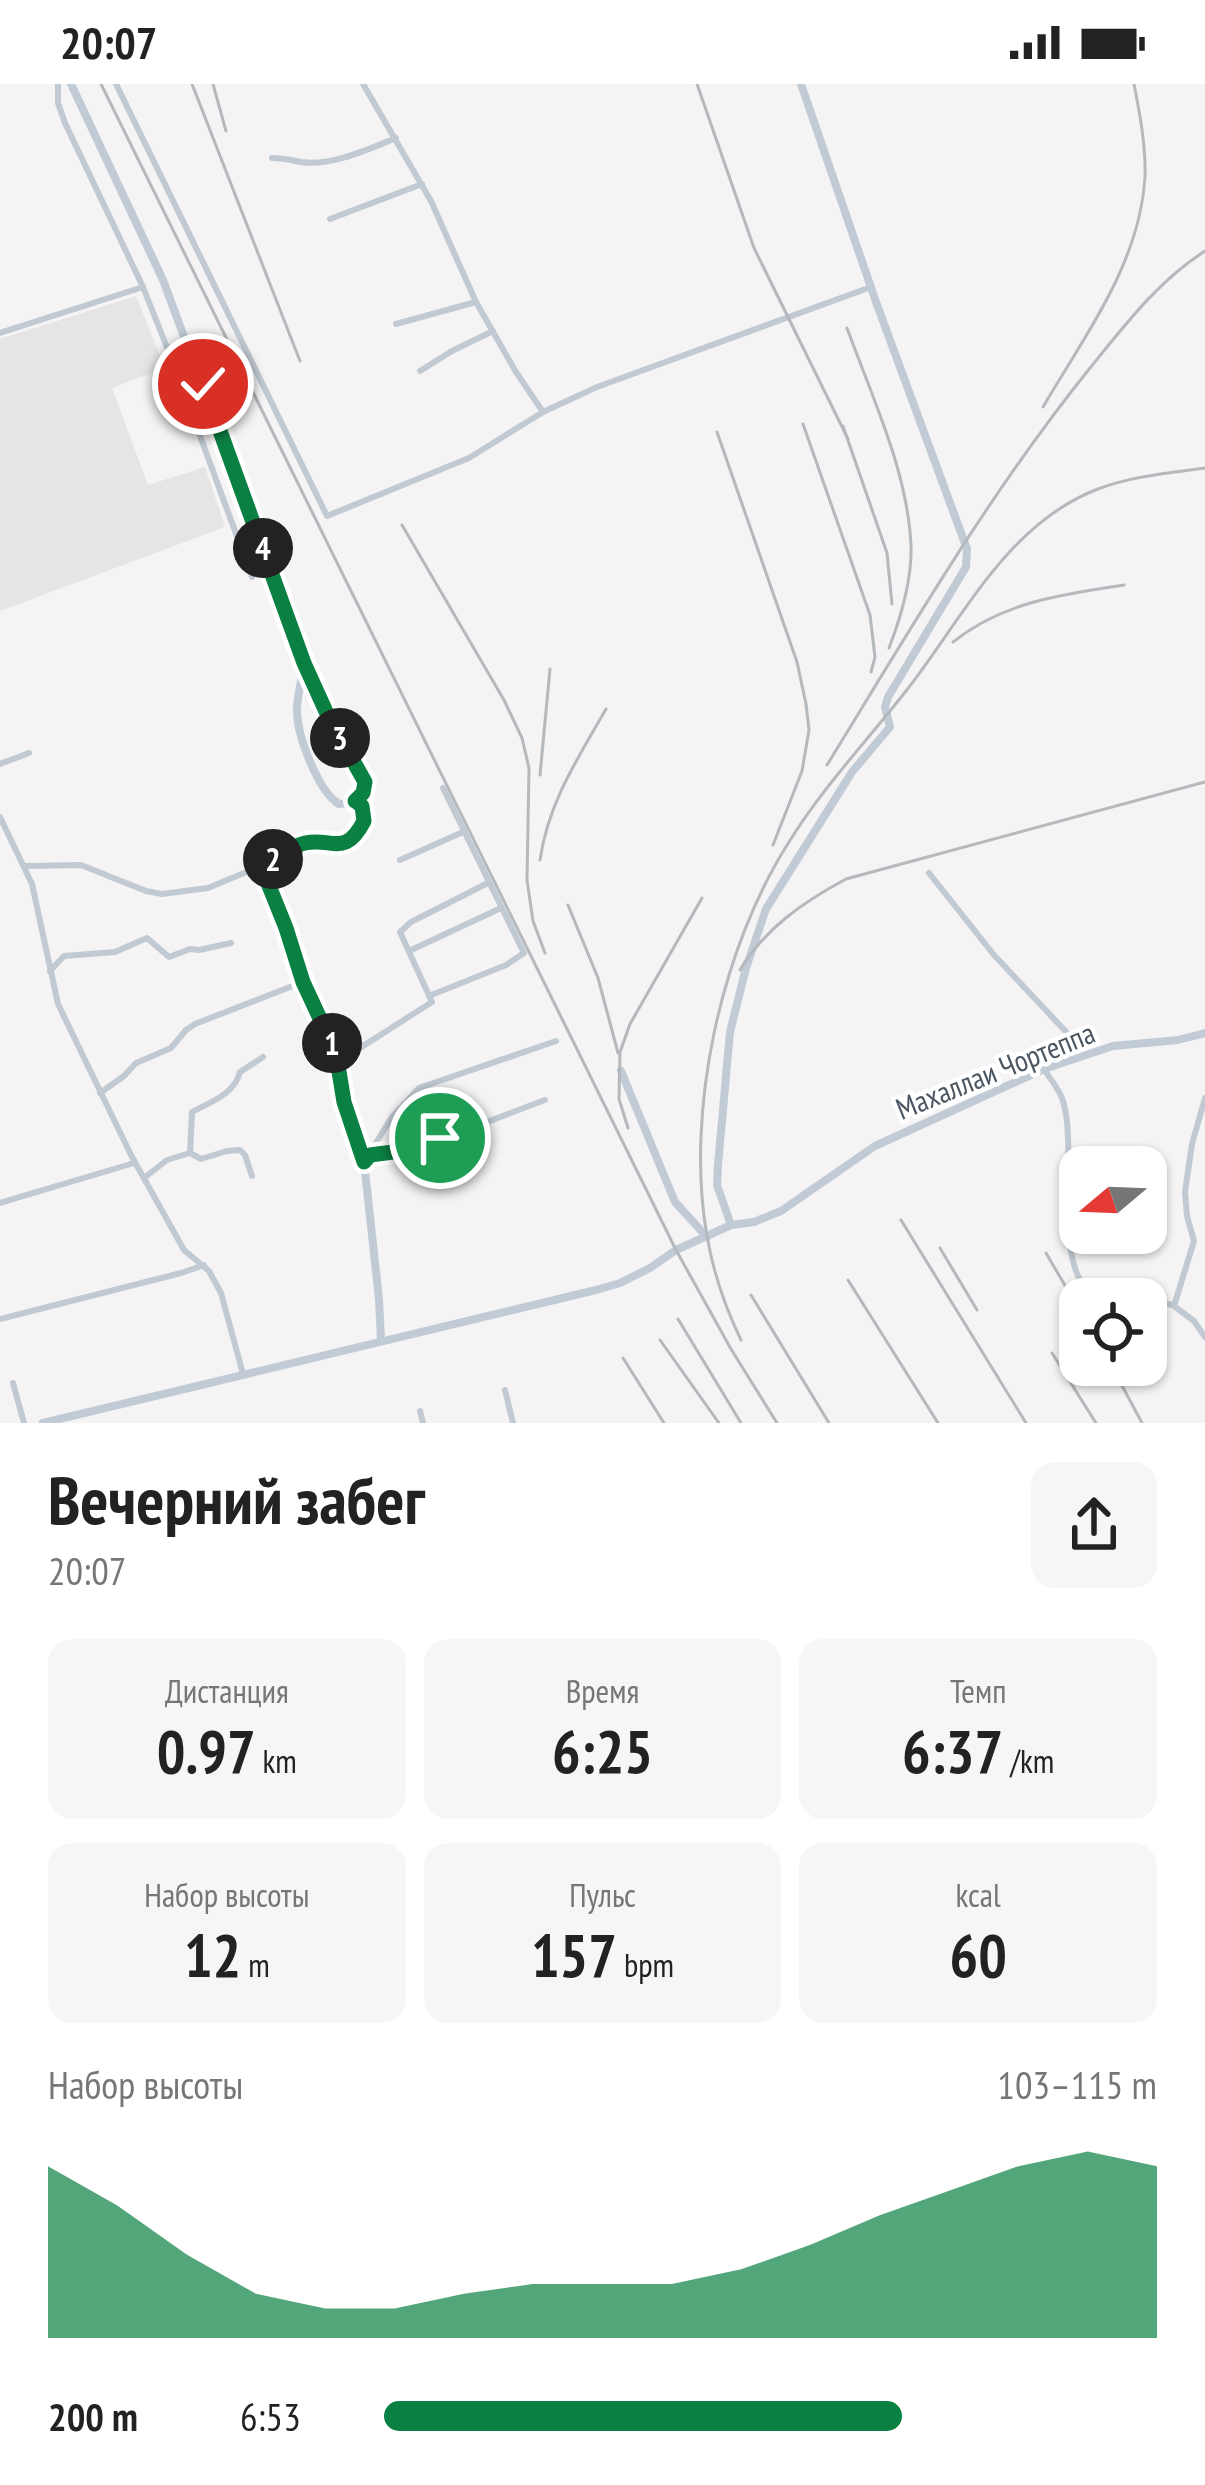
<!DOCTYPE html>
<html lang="ru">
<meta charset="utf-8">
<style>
:root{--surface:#fff;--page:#f6f6f6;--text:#222;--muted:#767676;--accent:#0b8043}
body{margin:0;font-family:"PT Sans Narrow",sans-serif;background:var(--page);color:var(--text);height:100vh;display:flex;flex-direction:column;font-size:45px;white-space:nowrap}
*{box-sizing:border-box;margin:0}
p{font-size:39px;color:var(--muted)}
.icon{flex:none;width:66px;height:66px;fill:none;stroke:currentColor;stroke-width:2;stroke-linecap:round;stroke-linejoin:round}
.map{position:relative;height:1339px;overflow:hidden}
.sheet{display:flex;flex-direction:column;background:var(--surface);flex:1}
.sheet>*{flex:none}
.needle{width:78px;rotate:251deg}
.tools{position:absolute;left:1059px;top:1062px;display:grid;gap:24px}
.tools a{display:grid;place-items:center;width:108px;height:108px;border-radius:24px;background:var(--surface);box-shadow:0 3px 9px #0004;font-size:60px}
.pin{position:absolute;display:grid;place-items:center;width:102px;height:102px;color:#fff;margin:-51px;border:6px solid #fff;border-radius:50%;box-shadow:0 3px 12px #0007}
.km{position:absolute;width:60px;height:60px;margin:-30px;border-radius:50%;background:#222;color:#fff;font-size:33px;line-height:60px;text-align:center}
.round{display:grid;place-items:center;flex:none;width:126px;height:126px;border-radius:24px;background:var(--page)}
.summary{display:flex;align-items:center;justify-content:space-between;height:204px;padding:0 48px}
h1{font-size:66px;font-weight:700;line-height:90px}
.metrics{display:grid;grid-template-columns:repeat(3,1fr);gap:18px;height:204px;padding:12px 48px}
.metrics div{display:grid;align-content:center;border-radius:24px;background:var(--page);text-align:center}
.metrics b{font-size:60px;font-weight:700}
.metrics small{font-size:33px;font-weight:400}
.metrics p{font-size:33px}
.chart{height:336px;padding:24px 48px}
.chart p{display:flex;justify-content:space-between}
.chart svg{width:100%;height:216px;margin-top:12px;fill:var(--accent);opacity:.7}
ul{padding:0 48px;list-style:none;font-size:39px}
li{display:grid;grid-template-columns:192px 144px 1fr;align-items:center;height:90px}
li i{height:30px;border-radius:15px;background:var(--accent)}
.status{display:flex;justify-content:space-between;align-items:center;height:84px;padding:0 60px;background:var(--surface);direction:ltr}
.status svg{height:33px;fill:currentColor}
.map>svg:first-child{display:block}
</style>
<div class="status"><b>20:07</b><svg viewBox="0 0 49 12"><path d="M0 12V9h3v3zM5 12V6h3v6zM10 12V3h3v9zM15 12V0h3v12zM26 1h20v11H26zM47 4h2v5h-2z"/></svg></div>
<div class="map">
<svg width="1205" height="1339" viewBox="0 0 1205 1339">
<rect width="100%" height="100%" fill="#f5f3f3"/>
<polygon fill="#e6e4e5" points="136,212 165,284 112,304 148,401 205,383 225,443 0,527 0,255"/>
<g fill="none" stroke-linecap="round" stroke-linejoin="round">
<g stroke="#c1cad2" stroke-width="6">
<polyline points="58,0 58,19 65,39 143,203 172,276 252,493"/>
<polyline points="116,0 327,432 469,374 543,328 597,303 871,203"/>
<polyline points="363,0 431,117 476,218 516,288 543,328"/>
<path d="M272,74c11,0 19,2 29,4 29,5 68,-13 95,-24"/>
<polyline points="330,135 422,100"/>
<polyline points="396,240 476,218"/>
<polyline points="0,249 143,203"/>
<polyline points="175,278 198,296"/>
<polyline points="420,287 452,267 493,247"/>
<polyline points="0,680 29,669"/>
<polyline points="0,733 32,800 58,920 131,1071 184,1166 209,1187 221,1209 243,1290"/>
<polyline points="400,776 463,748"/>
<polyline points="26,782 81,781 146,807 162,810 208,804 261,782"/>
<polyline points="929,789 994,871 1069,951 1078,973"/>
<polyline points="409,867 501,824"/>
<polyline points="50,887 64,872 115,868 147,854 169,873 190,865 199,866 231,859"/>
<polyline points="429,912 506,881 524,869 443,704"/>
<polyline points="338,978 432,918 400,848 411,838 488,799"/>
<path d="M1044,985c6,10 16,21 19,32 16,52 -14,163 32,198"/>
<polyline points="100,1009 124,992 136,979 171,964 186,946 195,940 303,898"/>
<polyline points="1205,1014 1192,1060 1185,1108 1187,1132 1194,1157 1174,1222 1194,1237 1205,1253"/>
<path d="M190,1069l2,-41c18,-10 42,-17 48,-40l23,-15"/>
<path d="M371,1071c59,-8 117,-34 174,-55"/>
<polyline points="364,1078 392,1033 419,1004 556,957"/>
<polyline points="144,1094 167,1076 190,1069 201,1075 227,1067 240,1066 245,1071 252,1092"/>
<polyline points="0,1119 134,1079"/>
<polyline points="1100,1215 1128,1209 1172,1221"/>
<polyline points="0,1235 181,1189 204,1181"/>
<polyline points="13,1299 24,1339"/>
<polyline points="505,1306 513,1339"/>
<polyline points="420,1327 423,1339"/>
</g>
<g stroke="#c1cbd6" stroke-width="8">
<polyline points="71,0 163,196 305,579"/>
<polyline points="801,0 876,218 967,465 966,483 888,613 885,623 890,643 852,688 766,825 746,884 730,948 718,1081 717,1101 731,1141 754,1138 781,1127 875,1062 1044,985 1113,962 1178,956 1205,949"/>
<path d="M305,579l23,53 37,66c-3,16 -10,22 -26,22 -21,-13 -42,-68 -42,-94 0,-15 5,-32 8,-47z"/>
<path d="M355,717l7,5 2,16c-19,36 -32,15 -59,21 -15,4 -30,15 -44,23l25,62 17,54 33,71 8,49 20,60 15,137 2,41"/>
<polyline points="621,987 675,1118 707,1153"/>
<polyline points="43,1339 596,1206 620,1199 650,1184 676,1166 731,1141"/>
</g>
<g stroke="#b5b8bd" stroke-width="3">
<polyline points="101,0 676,1166 731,1265 777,1339"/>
<polyline points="192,0 300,277"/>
<polyline points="213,0 226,47"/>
<polyline points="697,0 754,164 848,355"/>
<path d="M847,244c25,69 61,144 64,218 1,34 -10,71 -22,102"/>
<path d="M1043,323c42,-72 97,-144 102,-230 1,-31 -5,-62 -11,-93"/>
<polyline points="803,340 870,531 875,573 871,588"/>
<polyline points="843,342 887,469 892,520"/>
<polyline points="717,348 797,578 806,620 809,646 802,687 773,761"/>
<polyline points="402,441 504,616 522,654 529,684 527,796 533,837 545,869"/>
<path d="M953,558c50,-40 110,-48 171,-57"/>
<path d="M827,681c83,-135 163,-273 263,-397 35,-43 68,-87 115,-117"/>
<polyline points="540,691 550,585"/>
<path d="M540,776c8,-57 38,-102 66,-151"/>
<polyline points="568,821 598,894 618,969"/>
<path d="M740,886c25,-42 65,-69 106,-91l359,-97"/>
<polyline points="628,1044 619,1015 620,968 630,940 702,814"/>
<polyline points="901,1136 1026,1339"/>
<polyline points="940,1164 977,1226"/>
<polyline points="1046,1169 1080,1227"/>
<polyline points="848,1196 938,1339"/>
<polyline points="751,1211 829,1339"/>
<polyline points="678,1235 741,1339"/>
<polyline points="660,1256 719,1339"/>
<path d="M741,1256c-15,-31 -28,-69 -34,-104 -22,-124 14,-288 82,-394 34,-55 78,-101 117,-151 57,-73 102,-168 192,-202 34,-13 71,-16 107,-21"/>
<polyline points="1052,1269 1096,1339"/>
<polyline points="623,1274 664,1339"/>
<polyline points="1111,1281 1142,1339"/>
</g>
</g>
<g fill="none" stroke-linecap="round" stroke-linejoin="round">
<g stroke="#fff" stroke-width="24">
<path id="route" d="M203,300l101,279 24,53 37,66 -2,11 -8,8 7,5 2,15c-19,37 -32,16 -59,22 -15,4 -30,15 -44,23l25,62 17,54 33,71 8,49 20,60 6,-7 23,-3 47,-14"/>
</g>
<use href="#route" stroke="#0b8043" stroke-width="15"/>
</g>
<g text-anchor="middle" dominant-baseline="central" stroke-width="9" stroke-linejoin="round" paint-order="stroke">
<g font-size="30" fill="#4a5661" stroke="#fff">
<text transform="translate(995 986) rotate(-22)">Махаллаи Чортеппа</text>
</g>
</g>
</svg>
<div class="tools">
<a><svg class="needle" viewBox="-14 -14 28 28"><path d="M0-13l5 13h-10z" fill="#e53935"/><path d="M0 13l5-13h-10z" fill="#767676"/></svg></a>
<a><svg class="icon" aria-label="locate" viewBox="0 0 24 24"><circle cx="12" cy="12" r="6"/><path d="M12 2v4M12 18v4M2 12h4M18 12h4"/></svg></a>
</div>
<div class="pin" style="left:440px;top:1054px;background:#1e9e55"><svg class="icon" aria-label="arrive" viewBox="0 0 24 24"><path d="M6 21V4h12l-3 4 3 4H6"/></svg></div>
<div class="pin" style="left:203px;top:300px;background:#d93025"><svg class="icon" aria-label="check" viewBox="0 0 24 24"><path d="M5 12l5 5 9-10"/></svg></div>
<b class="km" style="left:332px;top:959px">1</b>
<b class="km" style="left:273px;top:775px">2</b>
<b class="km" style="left:340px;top:654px">3</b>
<b class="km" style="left:263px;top:464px">4</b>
</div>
<section class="sheet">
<div class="summary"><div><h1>Вечерний забег</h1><p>20:07</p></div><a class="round"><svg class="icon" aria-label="share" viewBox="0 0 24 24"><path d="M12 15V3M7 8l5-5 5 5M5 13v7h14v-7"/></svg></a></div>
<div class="metrics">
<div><p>Дистанция</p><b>0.97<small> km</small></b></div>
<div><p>Время</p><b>6:25</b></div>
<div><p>Темп</p><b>6:37<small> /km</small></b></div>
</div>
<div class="metrics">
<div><p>Набор высоты</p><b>12<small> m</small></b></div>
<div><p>Пульс</p><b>157<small> bpm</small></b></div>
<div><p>kcal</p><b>60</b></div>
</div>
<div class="chart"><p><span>Набор высоты</span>103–115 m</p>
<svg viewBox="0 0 160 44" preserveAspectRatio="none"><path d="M0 44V9L10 17L20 27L30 35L40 38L50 38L60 35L70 33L80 33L90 33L100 30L110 25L120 19L130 14L140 9L150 6L160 9V44z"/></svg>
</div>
<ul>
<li><b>200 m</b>6:53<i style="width:67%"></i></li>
</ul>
</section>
